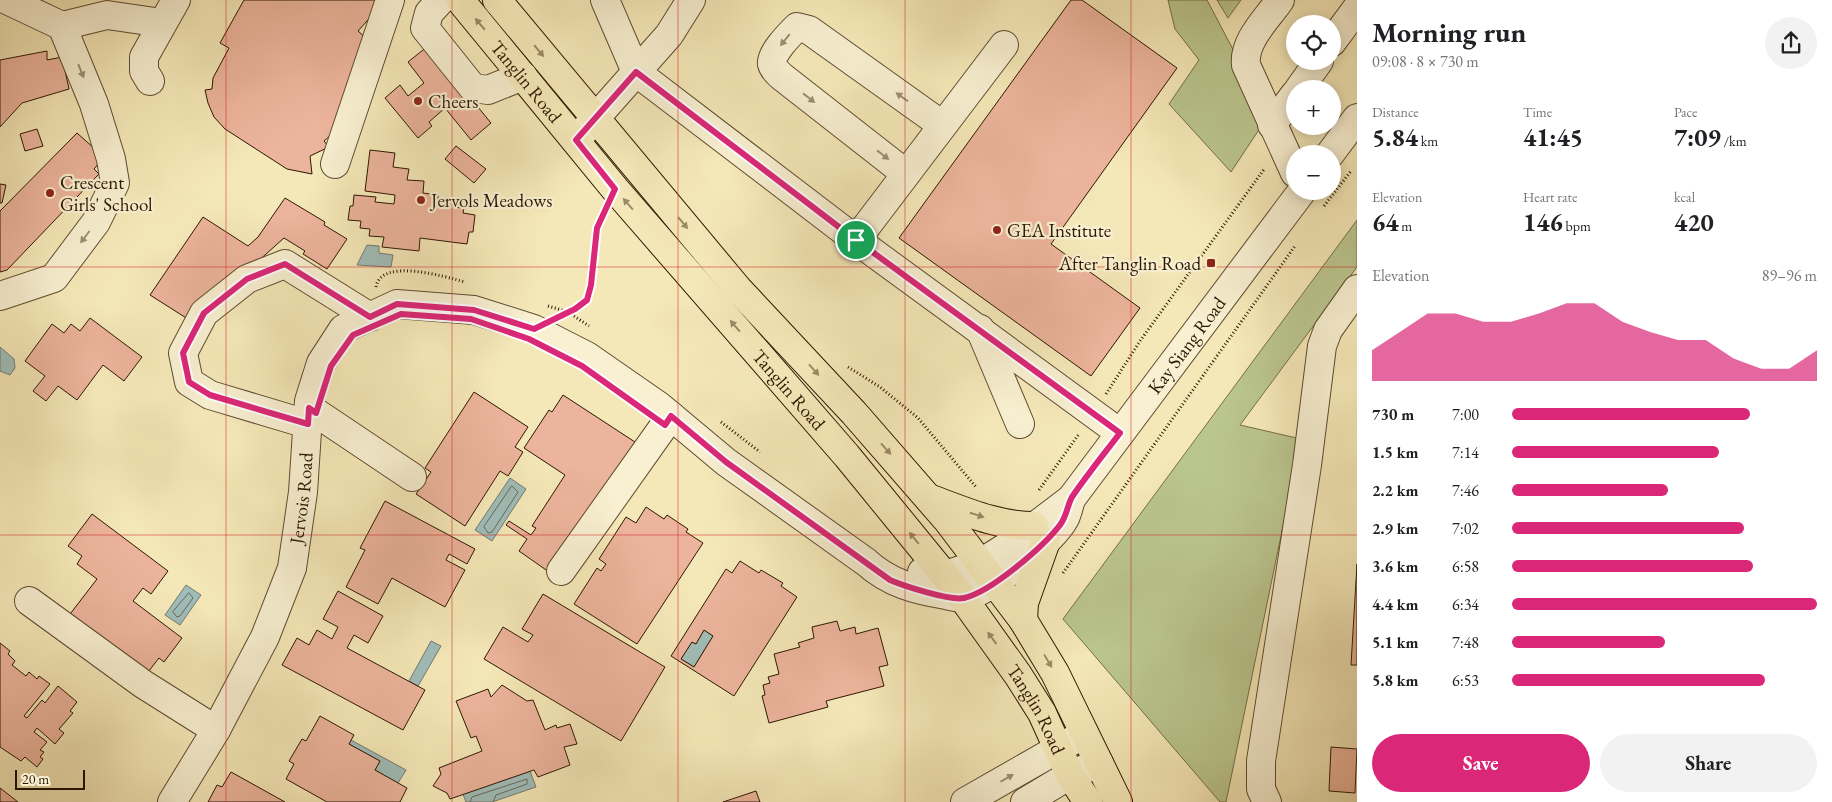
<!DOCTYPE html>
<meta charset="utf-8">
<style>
:root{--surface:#fff;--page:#f2f2f2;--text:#202124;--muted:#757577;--accent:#db2777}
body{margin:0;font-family:"EB Garamond",serif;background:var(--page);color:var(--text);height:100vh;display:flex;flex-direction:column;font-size:19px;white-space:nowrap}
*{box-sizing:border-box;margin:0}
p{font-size:16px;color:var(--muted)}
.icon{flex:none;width:28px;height:28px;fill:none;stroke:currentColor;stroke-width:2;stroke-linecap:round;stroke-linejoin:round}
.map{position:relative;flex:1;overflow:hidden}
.details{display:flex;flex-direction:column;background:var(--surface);width:475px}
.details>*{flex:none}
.fabs{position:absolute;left:1286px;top:15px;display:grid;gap:10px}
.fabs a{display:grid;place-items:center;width:55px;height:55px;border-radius:50%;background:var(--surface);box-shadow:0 2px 12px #0003;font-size:25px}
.scale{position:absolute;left:15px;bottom:12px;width:70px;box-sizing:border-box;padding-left:5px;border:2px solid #2c1702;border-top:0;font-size:14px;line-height:18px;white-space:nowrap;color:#2c1702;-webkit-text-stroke:4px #f8f0d1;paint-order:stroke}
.pin{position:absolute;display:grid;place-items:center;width:42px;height:42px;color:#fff;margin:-21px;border:2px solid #fff;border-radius:50%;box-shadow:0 1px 5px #0007}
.round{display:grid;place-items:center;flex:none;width:52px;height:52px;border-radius:26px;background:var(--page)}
.headline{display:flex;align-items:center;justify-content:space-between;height:85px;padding:0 15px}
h1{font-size:28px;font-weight:700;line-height:38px}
.stats{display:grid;grid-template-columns:repeat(3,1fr);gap:8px;height:85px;padding:5px 15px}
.stats div{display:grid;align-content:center}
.stats b{font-size:25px;font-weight:700}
.stats small{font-size:14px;font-weight:400}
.stats p{font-size:14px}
.chart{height:140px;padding:10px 15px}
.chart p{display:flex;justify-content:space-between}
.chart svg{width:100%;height:90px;margin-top:5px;fill:var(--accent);opacity:.7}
.action{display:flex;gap:10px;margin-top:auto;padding:10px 15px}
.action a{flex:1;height:58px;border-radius:30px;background:var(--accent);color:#fff;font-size:20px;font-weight:700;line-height:58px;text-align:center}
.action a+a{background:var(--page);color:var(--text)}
ul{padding:0 15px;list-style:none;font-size:16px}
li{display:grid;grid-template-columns:80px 60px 1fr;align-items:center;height:38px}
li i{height:12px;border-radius:6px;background:var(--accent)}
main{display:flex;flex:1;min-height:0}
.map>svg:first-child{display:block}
</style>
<main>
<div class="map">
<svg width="1357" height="802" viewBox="0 0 1357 802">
<rect width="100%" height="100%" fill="#f5e8b8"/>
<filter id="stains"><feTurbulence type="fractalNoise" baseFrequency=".004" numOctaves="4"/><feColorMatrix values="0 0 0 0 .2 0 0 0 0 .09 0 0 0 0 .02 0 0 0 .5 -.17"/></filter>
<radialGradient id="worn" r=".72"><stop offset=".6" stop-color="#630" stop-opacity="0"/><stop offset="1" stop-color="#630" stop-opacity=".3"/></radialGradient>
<g fill="#bbc68f" stroke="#746e48">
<polygon points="1168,0 1207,0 1268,116 1231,172 1169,104 1199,60 1175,29"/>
<polygon points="1217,0 1241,0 1228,18"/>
<polygon points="1357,220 1357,267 1240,425 1301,439 1226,802 1220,802 1063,619"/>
</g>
<g fill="#a0bdb9" stroke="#727b70">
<polygon points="367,245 379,246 379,253 393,255 391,267 357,265"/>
<polygon points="0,347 14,359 15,368 10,375 0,371"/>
<polygon points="510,478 526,489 492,541 475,530"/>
<polygon points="186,585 201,595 180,625 165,615"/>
<polygon points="704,630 713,636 694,667 681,659 692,642 696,644"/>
<polygon points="431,641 441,646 418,686 409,681"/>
<polygon points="351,740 406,770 398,783 375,770 380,761 349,744"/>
<polygon points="530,771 536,787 492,802 466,802 463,794"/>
</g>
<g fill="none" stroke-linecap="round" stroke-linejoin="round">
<g stroke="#666a5e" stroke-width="1">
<polygon points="512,486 518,492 492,532 488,533 484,527"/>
<polygon points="189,593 193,598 180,616 177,617 173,612"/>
<polyline points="470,802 472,797 527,779 527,784 496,795 493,802"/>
</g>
</g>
<g fill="#ecb49c" stroke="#2c1702" fill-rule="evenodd">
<polygon points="244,0 375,0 375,12 358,31 366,38 331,135 324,141 329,147 310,156 312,174 287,169 225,129 214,117 208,103 205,90 212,89 213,78 229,48 220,43"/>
<polygon points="1071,0 1082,0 1177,68 1051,244 1140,308 1091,376 899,238"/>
<polygon points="428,46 491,123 471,140 445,108 429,122 432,126 418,138 385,98 400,85 408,96 424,83 408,62"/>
<polygon points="47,51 47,60 62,57 69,89 22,103 0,127 0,60"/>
<polygon points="37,129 43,146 25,151 20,134"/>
<polygon points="77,133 104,157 94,169 99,174 7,270 0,272 0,211"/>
<polygon points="456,146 486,169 474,183 445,159"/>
<polygon points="370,150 395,153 393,167 409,169 407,180 424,181 423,193 438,195 438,199 455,201 454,207 464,208 463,213 475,215 473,232 469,232 467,244 420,238 419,251 382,247 384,237 369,236 370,229 360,228 361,221 348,220 350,206 353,206 354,195 376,197 375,202 394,204 395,195 365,191"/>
<polygon points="0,184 6,185 2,203 0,203"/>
<polygon points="285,198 325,222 324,225 347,239 327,269 303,254 305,251 284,238 191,321 150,295 203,217 248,246 258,237"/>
<polygon points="90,318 142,357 124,381 103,365 77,400 58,386 46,401 33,391 45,376 25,361 52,324 64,333 71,324 80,331"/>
<polygon points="474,392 528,427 515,447 523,452 508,476 500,471 465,526 416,494 431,472 425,468"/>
<polygon points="563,395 635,442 549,572 519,551 527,539 506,525 509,521 531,535 536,528 532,526 565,475 524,448 549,410 552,412"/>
<polygon points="385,501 475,549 467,564 449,554 446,560 465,570 445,607 392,578 378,604 346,587 365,550 360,548"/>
<polygon points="646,507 664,519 667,515 688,529 686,532 703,543 637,644 574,604 597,568 601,571 606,564 599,559 626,517 636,523"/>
<polygon points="92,514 168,571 151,594 143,588 133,601 182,638 164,662 159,658 145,676 67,618 97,579 77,564 82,556 68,546"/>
<path d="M740,561l19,12 2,-3 22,13 -2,3 16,11 -63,99 -63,-40 55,-87 6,4zM704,630l9,6 -19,31 -13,-8 11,-17 4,2z"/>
<polygon points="1357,564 1357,665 1351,665"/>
<polygon points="338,591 383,616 368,643 354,635 347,648 425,690 403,730 282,665 297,638 309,645 317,630 332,639 338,627 323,619"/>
<polygon points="543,594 665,667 621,741 484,659 503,627 528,642 533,635 522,629"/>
<polygon points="837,621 840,631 855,627 856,634 878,628 888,665 879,667 884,686 826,701 828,707 769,723 762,696 765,695 763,685 770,683 768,677 779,674 774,654 800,647 798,643 814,638 812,627"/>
<polygon points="0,643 10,651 8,654 15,661 12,665 26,676 29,672 37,679 39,676 50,684 24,716 27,718 42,700 45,703 58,686 77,702 70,711 73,713 59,729 64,733 55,744 37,728 34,732 47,742 40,750 44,752 40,757 43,759 37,767 25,757 21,761 0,747"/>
<polygon points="502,685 527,701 533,700 545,730 556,725 557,728 570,724 577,744 564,747 570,765 538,777 534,770 450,799 447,793 433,786 441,774 439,768 482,751 476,736 471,738 456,701 488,689 491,697"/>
<polygon points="320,716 354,735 349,744 380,761 375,770 407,788 400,802 327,802 286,779 294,764 289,761 302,739 306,741"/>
<polygon points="1331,747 1357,749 1355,793 1329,791"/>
<polygon points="231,772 285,802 208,802 217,785 222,787"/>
<polygon points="0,788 18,802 0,802"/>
<polygon points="756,791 760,802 723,802"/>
</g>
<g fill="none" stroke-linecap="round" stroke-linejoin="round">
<g stroke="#5e4b30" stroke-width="30">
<g id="minor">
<polyline points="7,0 62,26 107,15 162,23"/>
<polyline points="441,0 429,13 425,28 473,88 488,90 523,76"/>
<polyline points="605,0 636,72 856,240 1120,433"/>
<path d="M1280,0c-13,19 -37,41 -34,65l49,108"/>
<polyline points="1332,42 1357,8"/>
<polyline points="150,81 144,71 144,57 176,0"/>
<polyline points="1299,89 1319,61"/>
<polyline points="1272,125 1295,94"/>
<polyline points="576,140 669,35 691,0"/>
<polyline points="1330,154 1357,118"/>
<polyline points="335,164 390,0"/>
<path d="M905,173l-124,-97c-3,-3 -8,-7 -9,-12 -2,-10 18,-30 25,-37l12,3 133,95"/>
<polyline points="856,240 1004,45"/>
<polyline points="0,296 54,278 96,222 115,183 111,159 94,104 62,26"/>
<polyline points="980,329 1020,424"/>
<polyline points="309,408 412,477"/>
<polyline points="307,424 210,395 189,382 183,353 204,313 247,279 285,264 370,317"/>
<polyline points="561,571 671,416"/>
<path id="s1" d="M922,572l23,3 34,-11 35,-22 57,-43 231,-308"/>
<polyline points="29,601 143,684 216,730"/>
<path id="s2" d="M172,802l44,-72 49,-93 27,-69 11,-76 6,-91 12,-38 22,-34 54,-25 77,6 60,19 53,27 72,50 67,56 140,100c23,21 49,28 80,33 5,1 13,4 19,2 26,-7 87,-55 100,-79 3,-6 4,-13 6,-19"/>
<polyline points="965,802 1084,734"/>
<polyline points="1025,802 1070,775 1099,763"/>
<polyline points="1267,802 1261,789 1261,761 1307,465 1322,346 1328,330 1357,289"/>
</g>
</g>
<g stroke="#2c1702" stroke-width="30">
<g id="major">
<path id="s3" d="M460,0l155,189 232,267 116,142 55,77 24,38 28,62 18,27"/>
<polyline points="497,0 738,289 854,413 948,521 1023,620 1055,673 1118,802"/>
<path d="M931,499c33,12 66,27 103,27"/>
<polyline points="1023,620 1024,603 1046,541"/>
</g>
</g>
<g stroke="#2c1702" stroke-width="3" stroke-dasharray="1 2.5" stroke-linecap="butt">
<polyline points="1324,206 1351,171"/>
<path d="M376,287c5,-30 70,-10 89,-5"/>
<polyline points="548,306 568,312 589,326"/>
<polyline points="561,315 581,305 590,293 597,228 603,214"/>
<polyline points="848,367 880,387 918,418 976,487"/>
<polyline points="1106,394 1140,341 1265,168"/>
<polyline points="721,422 760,452"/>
<polyline points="1039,490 1079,434"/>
<polyline points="1063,573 1295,246"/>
</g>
<use href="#minor" stroke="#f8f0d1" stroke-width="28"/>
<use href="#major" stroke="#f5e8b8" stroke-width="28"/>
</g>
<defs><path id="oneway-solid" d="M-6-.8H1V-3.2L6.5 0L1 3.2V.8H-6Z" transform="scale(1.25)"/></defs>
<g fill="#9b8a66">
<use href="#oneway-solid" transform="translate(480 24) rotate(-130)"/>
<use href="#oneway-solid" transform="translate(539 51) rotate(50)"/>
<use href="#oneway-solid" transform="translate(628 204) rotate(-131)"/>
<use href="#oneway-solid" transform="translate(683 223) rotate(50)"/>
<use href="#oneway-solid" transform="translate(735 326) rotate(-131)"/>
<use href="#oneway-solid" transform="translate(814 370) rotate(48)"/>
<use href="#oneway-solid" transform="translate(886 449) rotate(48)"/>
<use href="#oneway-solid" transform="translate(977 515) rotate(18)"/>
<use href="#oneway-solid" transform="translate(914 538) rotate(-129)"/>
<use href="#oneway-solid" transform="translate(992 638) rotate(-126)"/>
<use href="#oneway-solid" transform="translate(1048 661) rotate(59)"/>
</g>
<g fill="#9c8e74">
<use href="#oneway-solid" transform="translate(785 40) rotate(129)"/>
<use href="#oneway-solid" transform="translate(81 71) rotate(68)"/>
<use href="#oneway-solid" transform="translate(902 97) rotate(-144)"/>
<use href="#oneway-solid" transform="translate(809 98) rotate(38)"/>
<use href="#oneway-solid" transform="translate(883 155) rotate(38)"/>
<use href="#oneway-solid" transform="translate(85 237) rotate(127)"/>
<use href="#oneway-solid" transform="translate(1007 778) rotate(-30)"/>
</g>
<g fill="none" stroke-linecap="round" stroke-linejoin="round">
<g stroke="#fff" stroke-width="10">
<path id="route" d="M636,72l220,168 264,193c-16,21 -33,42 -48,64 -5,9 -5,19 -12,28 -17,22 -69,67 -96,73 -14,3 -60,-12 -74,-18l-164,-118 -55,-46 -6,9 -83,-59 -53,-27 -58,-20 -70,-5 -48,21 -22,31 -15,47 -7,-5 -1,16 -98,-29 -21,-13 -6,-29 21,-40 43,-34 38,-15 85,53 27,-13 77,6 60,19 41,-20 12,-9 4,-15 6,-57 18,-39 -39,-49z"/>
</g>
<use href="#route" stroke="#db2777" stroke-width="6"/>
</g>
<path fill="none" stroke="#d62828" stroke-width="1" stroke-opacity="0.55" d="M226,0v802M452,0v802M678,0v802M905,0v802M1131,0v802M0,267h1357M0,535h1357"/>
<g fill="#8f2418" stroke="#f8f0d1" stroke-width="2">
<circle cx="418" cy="101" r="5"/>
<circle cx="50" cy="193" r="5"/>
<circle cx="421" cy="200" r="5"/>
<circle cx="997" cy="230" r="5"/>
<rect x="1206" y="258" width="10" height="10" rx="2.5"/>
</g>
<g text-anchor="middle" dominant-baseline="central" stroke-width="4.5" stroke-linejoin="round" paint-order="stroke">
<g font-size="19" fill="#2c1702" stroke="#f8f0d1">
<text stroke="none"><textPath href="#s3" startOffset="105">Tanglin Road</textPath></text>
<text stroke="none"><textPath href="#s1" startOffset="364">Kay Siang Road</textPath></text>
<text stroke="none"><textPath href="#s3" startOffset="510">Tanglin Road</textPath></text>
<text stroke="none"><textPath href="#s2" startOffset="334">Jervois Road</textPath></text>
<text stroke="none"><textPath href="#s3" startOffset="915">Tanglin Road</textPath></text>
</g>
<g font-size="19" fill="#2c1702" stroke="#f8f0d1" text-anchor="start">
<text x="428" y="101">Cheers</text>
<text x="60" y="182">Crescent<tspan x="60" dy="22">Girls' School</tspan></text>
<text x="431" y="200">Jervols Meadows</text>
<text x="1007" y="230">GEA Institute</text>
<text x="1201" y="263" text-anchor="end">After Tanglin Road</text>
</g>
</g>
<rect width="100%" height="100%" filter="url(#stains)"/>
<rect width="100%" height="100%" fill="url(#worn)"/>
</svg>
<div class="fabs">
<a><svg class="icon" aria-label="locate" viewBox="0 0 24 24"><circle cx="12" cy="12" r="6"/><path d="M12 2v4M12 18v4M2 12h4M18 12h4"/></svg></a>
<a>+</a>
<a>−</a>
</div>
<div class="scale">20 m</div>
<div class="pin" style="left:856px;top:240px;background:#1e9e55"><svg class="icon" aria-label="arrive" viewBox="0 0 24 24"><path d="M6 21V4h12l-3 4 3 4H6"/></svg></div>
</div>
<section class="details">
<div class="headline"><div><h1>Morning run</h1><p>09:08 · 8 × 730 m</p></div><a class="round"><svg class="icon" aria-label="share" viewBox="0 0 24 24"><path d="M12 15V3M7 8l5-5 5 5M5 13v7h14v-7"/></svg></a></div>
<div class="stats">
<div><p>Distance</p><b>5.84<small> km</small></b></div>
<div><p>Time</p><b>41:45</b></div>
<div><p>Pace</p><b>7:09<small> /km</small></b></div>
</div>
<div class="stats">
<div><p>Elevation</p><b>64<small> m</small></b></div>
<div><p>Heart rate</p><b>146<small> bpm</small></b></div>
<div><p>kcal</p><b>420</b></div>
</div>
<div class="chart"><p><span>Elevation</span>89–96 m</p>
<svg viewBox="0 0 160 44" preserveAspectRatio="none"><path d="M0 44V29L10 20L20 11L30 11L40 15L50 15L60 11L70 6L80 6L90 15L100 20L110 24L120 24L130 33L140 38L150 38L160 29V44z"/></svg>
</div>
<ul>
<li><b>730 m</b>7:00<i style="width:78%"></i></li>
<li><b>1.5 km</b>7:14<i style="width:68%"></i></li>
<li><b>2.2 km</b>7:46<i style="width:51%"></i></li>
<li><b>2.9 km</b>7:02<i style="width:76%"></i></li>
<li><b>3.6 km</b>6:58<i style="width:79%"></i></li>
<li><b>4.4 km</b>6:34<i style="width:100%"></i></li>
<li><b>5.1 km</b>7:48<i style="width:50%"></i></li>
<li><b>5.8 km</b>6:53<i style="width:83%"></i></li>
</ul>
<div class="action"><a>Save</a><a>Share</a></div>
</section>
</main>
